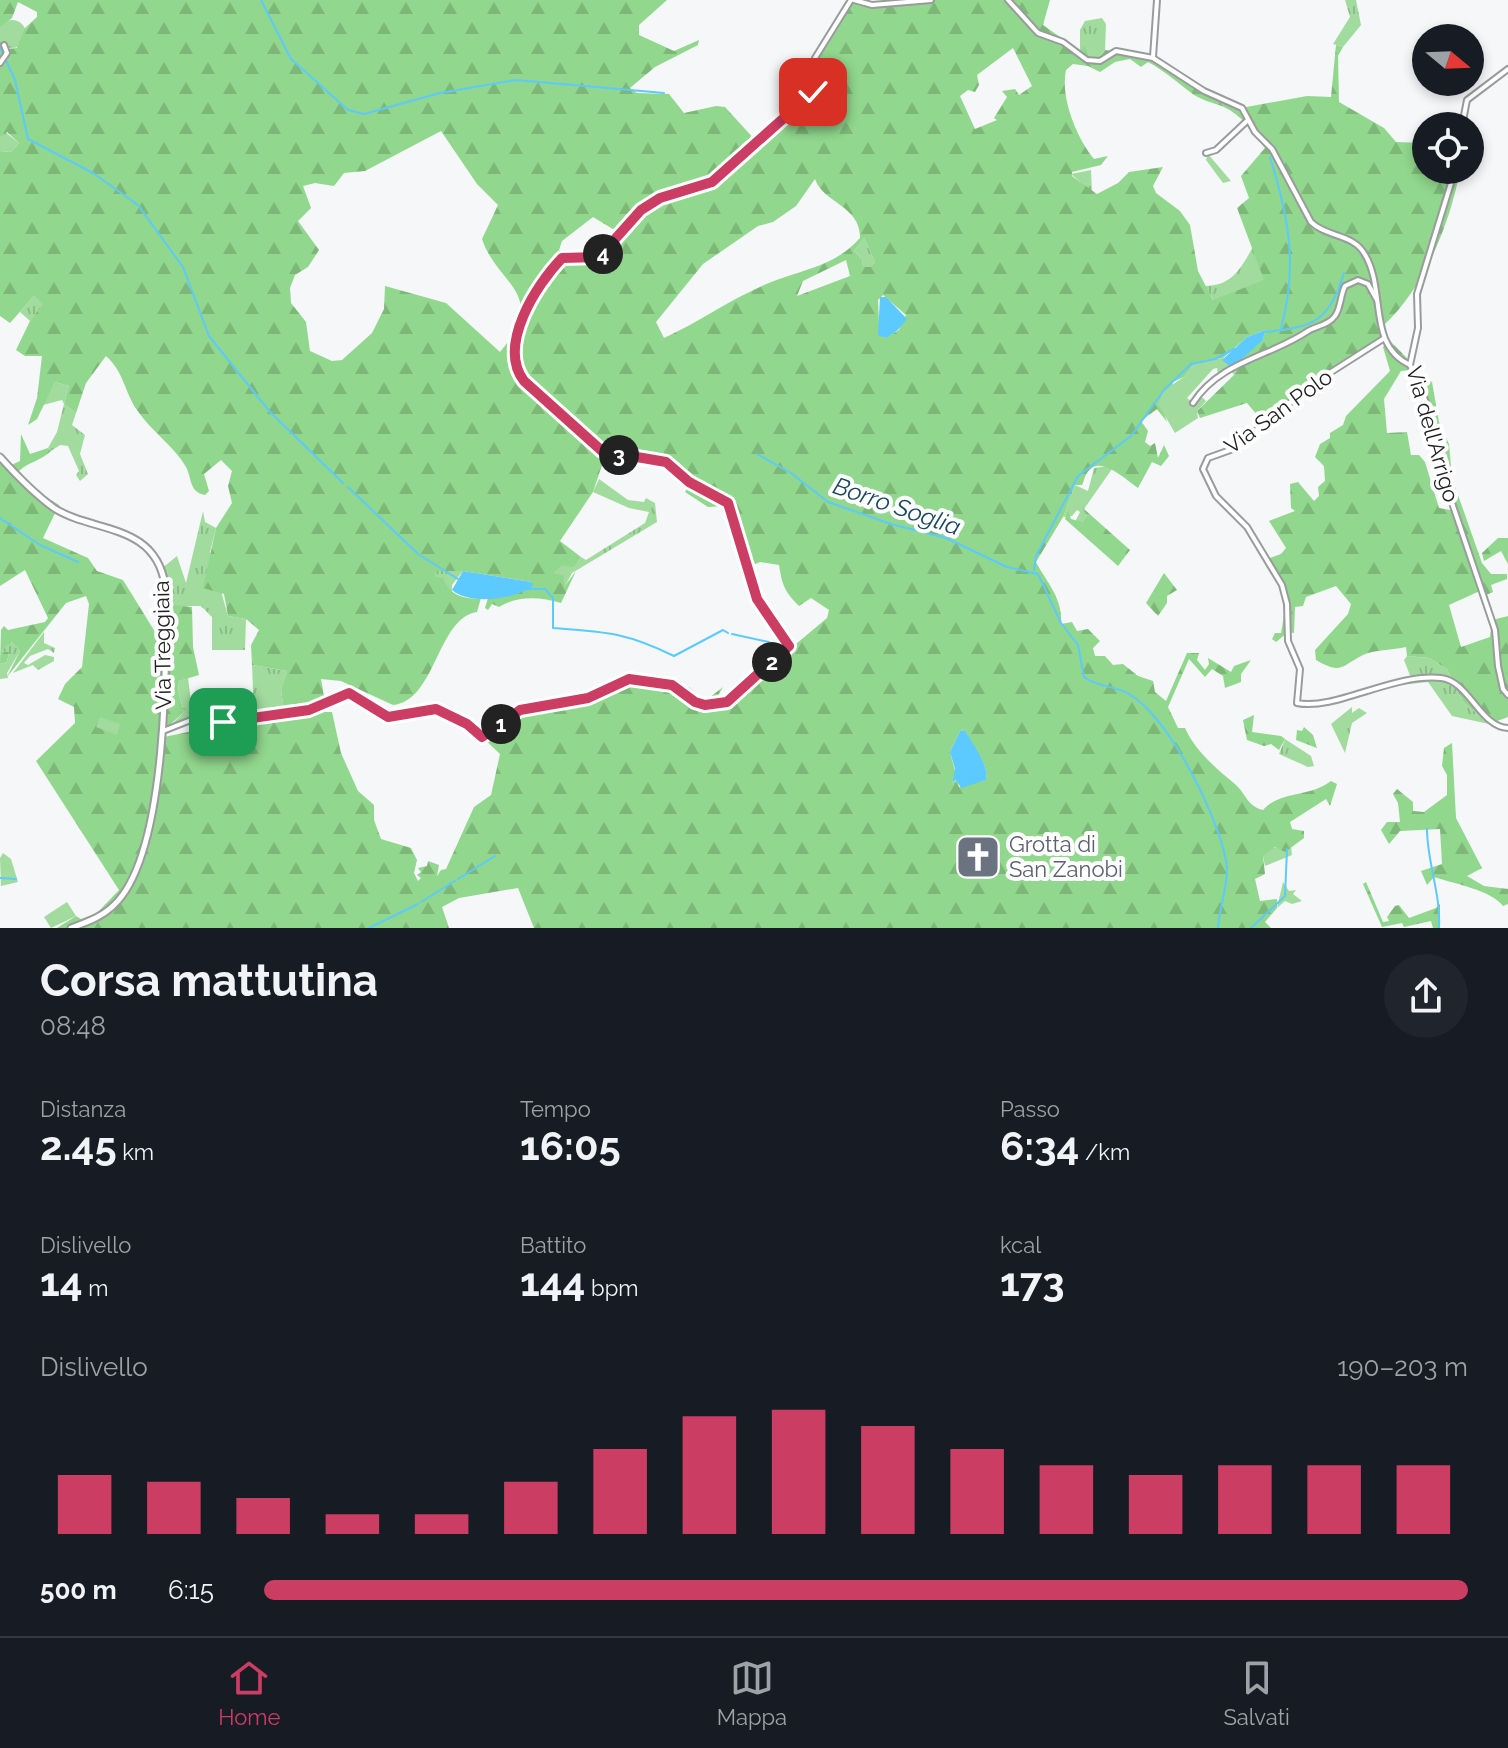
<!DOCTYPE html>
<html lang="it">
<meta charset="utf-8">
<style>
:root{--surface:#171b24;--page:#20242c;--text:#f1f3f6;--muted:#9ea1a6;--line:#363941;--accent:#cc3d64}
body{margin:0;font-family:Raleway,sans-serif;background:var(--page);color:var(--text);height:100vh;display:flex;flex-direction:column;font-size:30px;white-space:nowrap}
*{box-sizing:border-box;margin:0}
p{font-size:26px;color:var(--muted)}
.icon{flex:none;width:44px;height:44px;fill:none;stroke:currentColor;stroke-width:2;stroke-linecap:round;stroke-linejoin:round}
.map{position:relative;height:928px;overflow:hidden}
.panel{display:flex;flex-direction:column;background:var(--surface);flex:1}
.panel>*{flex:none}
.needle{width:52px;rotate:109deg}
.tools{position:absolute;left:1412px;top:24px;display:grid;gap:16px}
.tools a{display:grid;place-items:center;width:72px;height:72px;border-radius:50%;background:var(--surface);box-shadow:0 4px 12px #0003;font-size:40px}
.pin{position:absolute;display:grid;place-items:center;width:68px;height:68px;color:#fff;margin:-34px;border-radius:16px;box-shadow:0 4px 12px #0006}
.km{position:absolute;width:40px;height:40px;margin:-20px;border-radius:50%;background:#222;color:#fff;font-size:22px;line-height:40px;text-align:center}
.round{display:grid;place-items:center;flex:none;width:84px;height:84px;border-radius:42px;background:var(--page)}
.summary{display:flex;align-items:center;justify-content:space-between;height:136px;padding:0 40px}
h1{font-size:44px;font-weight:700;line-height:60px}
.stats{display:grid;grid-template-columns:repeat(3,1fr);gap:12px;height:136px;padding:8px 40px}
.stats div{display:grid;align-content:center}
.stats b{font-size:40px;font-weight:700}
.stats small{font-size:22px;font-weight:400}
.stats p{font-size:22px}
.chart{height:224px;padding:16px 40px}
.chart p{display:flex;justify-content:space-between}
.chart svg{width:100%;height:144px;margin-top:8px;stroke:var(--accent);stroke-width:6}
ul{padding:0 40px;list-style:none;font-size:26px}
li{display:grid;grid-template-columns:128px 96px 1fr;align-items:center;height:60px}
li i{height:20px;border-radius:10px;background:var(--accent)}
.tabs{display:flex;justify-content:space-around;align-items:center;height:112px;border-top:2px solid var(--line);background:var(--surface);font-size:22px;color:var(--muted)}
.tabs a{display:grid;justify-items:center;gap:4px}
.tabs .on{color:var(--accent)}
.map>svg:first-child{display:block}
</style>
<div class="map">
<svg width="1508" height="928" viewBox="0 0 1508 928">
<defs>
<pattern id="grass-tufts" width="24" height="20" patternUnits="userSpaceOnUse" patternTransform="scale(2)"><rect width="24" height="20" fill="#a2db9e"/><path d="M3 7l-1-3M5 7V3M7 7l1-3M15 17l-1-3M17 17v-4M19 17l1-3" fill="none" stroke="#8bbc88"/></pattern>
<pattern id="forest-firs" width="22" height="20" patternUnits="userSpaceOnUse" patternTransform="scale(2)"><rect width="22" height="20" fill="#91d78d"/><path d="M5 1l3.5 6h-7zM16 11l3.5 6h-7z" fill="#7db879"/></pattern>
</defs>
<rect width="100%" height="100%" fill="#f5f7f9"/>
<g fill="url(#grass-tufts)">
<polygon points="1345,0 1356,0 1361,25 1343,47 1333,44 1350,17"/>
<polygon points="1102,18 1106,24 1105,50 1096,59 1080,51 1080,30 1085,21"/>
<circle cx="12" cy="34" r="14"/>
<polygon points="5,132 19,143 11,152 0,151 0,138"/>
<polygon points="1091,170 1092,192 1071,174"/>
<polygon points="864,238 875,262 870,267 863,267 862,259 854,251"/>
<path d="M1253,247l14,33 -53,21 -9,-15c27,0 36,-18 48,-39z"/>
<polygon points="34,296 44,304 30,321 20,312"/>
<polygon points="55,382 69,386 64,404 76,413 72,425 85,435 80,454 88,474 80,481 76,475 79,471 68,446 60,445 51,451 48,448 57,432 64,404 62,400 43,405"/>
<polygon points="1108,466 1112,469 1084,509 1087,516 1082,522 1075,522 1080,512 1077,510 1072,516 1063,517 1075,485 1088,491 1094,468"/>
<polygon points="599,479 628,500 644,502 646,498 655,503 657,522 572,573 564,588 554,573 562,564 574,568 581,557 586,560 645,523 649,512 629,508 593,492"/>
<polygon points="203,511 205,522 216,528 210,552 228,616 246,619 245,650 212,650 212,617 201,606 174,606 166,565 177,556 186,583"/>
<polygon points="448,569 463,571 452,585 452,592 434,577 435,571"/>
<polygon points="44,632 44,643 55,648 54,653 48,649 30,656 24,663 28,665 45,655 54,657 54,661 38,670 33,665 13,673"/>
<polygon points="12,640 20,651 7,673 8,678 0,679 0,664 7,662 9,652 1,651"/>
<polygon points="1407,656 1429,658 1447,669 1463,702 1489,724 1452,716 1428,682 1391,686 1411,678 1404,660"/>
<polygon points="252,665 287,671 281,689 284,712 254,717"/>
<polygon points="188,678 193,717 170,726 184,712 178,691 179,681"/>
<polygon points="1352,707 1352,713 1359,708 1367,713 1352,723 1345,753 1331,724"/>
<polygon points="1285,739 1311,756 1314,766 1308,767 1279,754"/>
<polygon points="1291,846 1292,855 1265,866 1263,856 1270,848"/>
<polygon points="3,853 11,859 18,882 1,886 0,858"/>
<polygon points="1283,882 1289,891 1296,890 1293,894 1302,901 1292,904 1285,901 1277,908"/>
</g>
<g fill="url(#forest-firs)" fill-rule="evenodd">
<path d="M0,0h667l-28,25v10l35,16 25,-11 -1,5 -43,22 -25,21 7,5 32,1 15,19 32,-7 9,1 31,34 55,-46 4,-37 36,-58 21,5 59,-5h119l-7,25 37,26 5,-5 3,9 8,4 9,-9 42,6 57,35 37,17 66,-12 24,1 5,-52 7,2 -5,9 1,46 45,26 12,14 30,1v27h34c-10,54 -36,118 -76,155l1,11 -71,47 -51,39 -16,-19 -47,15 -3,-7 37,-36 11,-20 18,-15 2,-10 -18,7 -24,21 -27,4 -12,15 -11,5 -8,34 2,6 -10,-13 -16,12 7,10 -3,11 5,4 5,-3 3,15 6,-13 5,11 -8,10 -9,-4 -14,26c-12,-8 -39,-35 -51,-15 -3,4 -3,9 -5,12h-7l-12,32 -27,45c11,21 27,36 25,62l11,-2 5,9 11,-2 12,12 -7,7 2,8h10l8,9 10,-1 15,12 15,5 2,11 11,9 21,-48h12l-2,7 8,10 4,-6 -1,-6 23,14 3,-6 17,-6 -10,14v8l-16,6 -2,-12 -11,-7 -7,8 -16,-18 -21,48 10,21h7c11,24 31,40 51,57 10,9 11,21 27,25 18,-20 46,-12 68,-29l6,3 -7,22 -4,-7 -36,23 2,7 12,2v7l-19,14 -10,-5 -12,9 2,18 -10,5 5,22 17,-2v9l-12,14 6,6h-737l-16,-40 -59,10 -17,9 7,21h-392l19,-12 5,3 16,-6 22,-23 -83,-129 39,-38 -1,-16 -16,-8 7,-15 17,-17 7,-63 -3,-8 -20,7 -59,74 13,-26 -8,-10 -11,10 8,1 -2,10 -7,2 1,-34 3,-4 4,4 37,-8 3,-4 -23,-48 -25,16v-129l9,9 11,-5 1,-27 9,20 18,-6 3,3c-10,10 -23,11 -32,20l14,18 26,16 -16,33 45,20 9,13 26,9 34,55 7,2 -3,-68 5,-4 8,40 18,2 1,40 6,28 -20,6 -1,10 6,21 -21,19 1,6 120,-25 -3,-23 6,-18 -35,-6 -1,-20 8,-15 -13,-11 -18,-3 -4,-22 -21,-6 13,-60 16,-25 -4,-17 4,-15 -11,-11 -17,14 5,17 -4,4c-16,-3 -13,-17 -19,-28 -12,-21 -36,-37 -49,-57 -13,-19 -13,-38 -31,-54l-20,27 -10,30 -12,-9 5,-18 -14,-4 -18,37 -9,6 9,-27 5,-42h-17l-9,-6 14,-29 13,-17 -9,-8 -24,27 -10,-7v-165l11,1 8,-9 -12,-11 -7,6v-97l7,8 10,-1 8,-20 12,-11v-5l-19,-10 -6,16 -12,9zM1013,48l19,38 -13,9 -4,-6 -13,2 5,6 -13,21 3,2 -22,9 -15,-33 8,-6 7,2 4,-7 -2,-10zM1130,59l11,8 7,-5c17,9 31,22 46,33 10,6 20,8 30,12 18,8 29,26 41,41l-24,28 8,22 -12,10 27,72 -51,20 -15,-29 -8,-46 -10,-14 -24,-18 -3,-7 10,-19 -34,5 -11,11 -21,11 -25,-18v-4l29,-7 7,-9 -14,3c-17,-21 -34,-61 -28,-89l7,-6 15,2 12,6 15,-10zM441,131l36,53 21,21 -16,34c15,46 68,55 18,113l-54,-49 -61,-17 -1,23 -12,24 -30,27 -10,1 -22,-10 -4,-29 -15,-19 -1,-15 5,-13 13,-8 11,-17 -21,-29 13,-13 -8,-22 12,-3 19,3 10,-13 21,-2zM815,179c8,24 46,27 45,59 -27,31 -64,32 -98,48 -34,15 -65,37 -98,52l-8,-16 47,-58 55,-38 15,-4 23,-16zM593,217l28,17 -26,24 -27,-1 -9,-7 3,-9zM864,238l11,24 -5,5h-7l-1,-8 -8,-8zM846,260l4,16 -53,20 6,-15zM883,295l23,20 -7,15 -14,8 -6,-15 -1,-23zM613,454l40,5 14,7 20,23 -2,3 23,15 17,-1 10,13 15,47 10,-4 19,3c3,19 5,26 20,41l12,-8 18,12 -2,8 -100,84 -14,2 10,-17 -18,14 -16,-14 -6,6c-47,-33 -64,-3 -106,8l-10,-6 -11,7 -36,8 -38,27 18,17 -9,41 -17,12 -28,62 -5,1 -4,6 2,-11 -11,-4 -1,5 -9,2 3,4 -4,3 4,3 -3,3 -4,-8 3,-13 -6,-12 -30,-9 -7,-19v-15l-16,-14 -17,-38 -9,-41h-11l5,-4 -5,-29 20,2 52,24c43,-4 44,-87 84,-93l4,-14c-17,2 -32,-3 -38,-20l-8,-1v-6h28l69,11 -13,11 -31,5 -3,10 3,2 4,-6 7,3c20,-12 41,-10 62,-4l15,-32 -12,16v-11l-10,-3 8,-8 12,3 7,-11 -21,-16 33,-49 12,-36zM965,730c7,16 24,33 21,50l-27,7 -2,-7 -5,3 3,-12 -5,-19 10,-21z"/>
<path d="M1389,340l17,17 5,13 -10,1 -17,28 3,34 20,-1 4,23h8l6,7 14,46 17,3 -28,-108 -11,-21 3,-4 12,4 7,40 10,22 3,34 30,85 9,11h16v5l-16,6 2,7 -9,4 -2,-6 -33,15 12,42 29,-10 2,-17 16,-4v101l-19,7 -26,-22 -16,-33 -18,-11 -22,-2 -1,-9c-12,3 -33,3 -43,8 -22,11 -21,20 -47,5l-1,-10 33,-36 3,-10 -15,-18 -30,11 -3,9 -8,1 -1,26 -6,-1 -12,10 -4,-3 3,-6h6l6,-35 -20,-39 14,-5 5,-6 -17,-27 26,-10 -4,-3 -1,-24 8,-2 16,19 5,-5 -1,-9 7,-6 -1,-15 -9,-9 5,-13 10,-6v-5l13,-8 3,-9 44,-45 -7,-24z"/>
<polygon points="1084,509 1130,550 1118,566 1065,519 1068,511 1071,519 1082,522 1087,516"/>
<polygon points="1498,538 1508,538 1508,564 1501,551 1484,561 1482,553"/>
<polygon points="1164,573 1177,590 1167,596 1167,603 1158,616 1146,603"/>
<polygon points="1254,715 1252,732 1281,736 1285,739 1279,750 1271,744 1264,746 1247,740 1243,720"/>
<polygon points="1304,727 1313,735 1317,748 1296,740 1297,730 1302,731"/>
<path d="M1452,743l4,75 26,50 -15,8 17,10 24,3v15l-5,2c-12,-16 -48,-22 -69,-29l-7,8 -6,-14 21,-7 -2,-35 -40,2 -11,13 -8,-14 6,-8h13l-2,-19 -5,-9 4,-5 16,13v9l11,1 23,-17v-20l-5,-9 2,-18z"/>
<polygon points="1366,882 1383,922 1389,921 1387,917 1395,906 1399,905 1409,918 1436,908 1440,904 1439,928 1433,928 1431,921 1404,927 1402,923 1382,927 1363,884"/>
</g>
<g fill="#a2db9e">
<polygon points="1208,154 1231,181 1223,183 1206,160"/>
<polygon points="1245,355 1234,375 1230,369 1218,374 1217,368 1213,369 1187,398 1195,404 1201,396 1206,401 1197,411 1198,418 1175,433 1158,404 1164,390 1184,377 1196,362 1223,358 1235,365"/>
<polygon points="100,717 120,724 117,735 96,727"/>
<polygon points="67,902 76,916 51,928 44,917"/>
</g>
<g fill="#5ccafe">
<polygon points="880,297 886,297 907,319 898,330 886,338 878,335"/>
<polygon points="1265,330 1263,340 1232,368 1222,360 1247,337"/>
<path d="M463,571l69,11 1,4c-19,14 -64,19 -81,4z"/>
<path d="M965,730c8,16 24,33 21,50l-25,8 -5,-8 -4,3 3,-14 -5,-17 10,-21z"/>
</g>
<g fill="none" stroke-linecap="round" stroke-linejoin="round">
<g stroke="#5ccafe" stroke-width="2">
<polyline points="261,0 291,59 348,110 364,114 440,93 516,80 664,93"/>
<polyline points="0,47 15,80 28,139 93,173 138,205 183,267 209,336 270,412 343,483"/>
<path d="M1270,157c19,61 28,109 11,172"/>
<path d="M1263,332c51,-4 66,-11 81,-59"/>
<path d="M757,454l34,19 37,29 63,22 55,14 61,29 31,7 23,49 17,22 6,32c14,11 31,8 45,17 40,23 89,122 97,167 4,19 -7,47 -8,67"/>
<polyline points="348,487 418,554 458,579"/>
<polyline points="0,518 40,545 78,562"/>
<polyline points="1034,570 1036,556 1078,476 1131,436 1164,390 1191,364 1215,359 1234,349"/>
<path d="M528,589h17l8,9v30c53,4 72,4 121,28l49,-26 5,3"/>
<polyline points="732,634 769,642"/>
<path d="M1427,829c0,33 14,65 12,99"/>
<polyline points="0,878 16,879"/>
<polyline points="458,879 495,856"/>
<polyline points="421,902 455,881"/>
<polyline points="369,928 418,904"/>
<polyline points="1251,928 1285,896 1287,849"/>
</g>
<g stroke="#9a9b9d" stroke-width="8">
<g id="minor">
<polyline points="854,0 872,5 931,0"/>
<path d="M1008,0l30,33 25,9 24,18 13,1 16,-10 37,7 51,33 38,17 13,24 17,17 39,73c15,15 42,12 53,31 23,36 2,92 46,112"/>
<polyline points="1153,57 1157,0"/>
<polyline points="0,63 7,53 4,45"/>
<polyline points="1462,126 1467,100 1508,69"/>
<polyline points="1206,153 1216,150 1248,120"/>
<polyline points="1455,170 1417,294 1418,328 1410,365 1429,409 1447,488 1495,630 1498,666 1503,689 1508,695"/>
<path d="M1383,339l-69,44 -81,66 -25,9 -5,11 13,27 31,31 35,58 5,19 1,37 12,28 -3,34c38,8 96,-30 144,-25 28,3 39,49 67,50"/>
<path d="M1193,403c27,-42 77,-46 115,-72 8,-5 21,-6 27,-15 6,-8 5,-20 10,-30l13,-6 10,4 9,16"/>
<path d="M163,731l33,-13 27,4 86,-12 40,-17 39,24 48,-8 31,15 15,13 38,-27 68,-12 41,-19 43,6 23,17 10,3 22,-3 62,-56 -32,-47 -29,-96 -39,-21 -23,-20 -64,-11 -78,-70c-26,-33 13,-97 38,-123l37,-1 49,-53 64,-22 99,-87 4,-37 36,-58"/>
</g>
</g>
<g stroke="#9a9b9d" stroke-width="9">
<path id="tertiary" d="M0,457c17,19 33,36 54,51 38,25 101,14 111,77 2,73 3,269 -51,320 -12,12 -27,17 -43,23"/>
</g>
<use href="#minor" stroke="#fff" stroke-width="4"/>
<use href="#tertiary" stroke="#fff" stroke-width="5"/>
</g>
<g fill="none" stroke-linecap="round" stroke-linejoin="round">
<g stroke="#fff" stroke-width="16">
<path id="route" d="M223,722l86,-12 40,-17 39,24 48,-8 31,15 15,13 38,-27 68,-12 41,-19 43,6 23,17 10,3 22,-3 62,-56 -32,-47 -29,-96 -39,-21 -23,-20 -64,-11 -78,-70c-27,-35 12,-96 38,-123l37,-1 42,-47 19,-12 52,-16 101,-90"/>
</g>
<use href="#route" stroke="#cc3d64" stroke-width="10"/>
</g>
<defs>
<g id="church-square" transform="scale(2.3)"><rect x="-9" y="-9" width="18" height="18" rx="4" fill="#6b7280" stroke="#fff"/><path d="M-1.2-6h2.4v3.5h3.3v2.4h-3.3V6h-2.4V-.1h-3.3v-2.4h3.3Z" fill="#fff"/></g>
</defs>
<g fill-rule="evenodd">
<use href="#church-square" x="978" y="857"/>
</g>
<g text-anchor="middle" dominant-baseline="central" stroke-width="8" stroke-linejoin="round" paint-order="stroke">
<g font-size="22" fill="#222223" stroke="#fff">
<text transform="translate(1278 411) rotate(-36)">Via San Polo</text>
<text transform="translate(1433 434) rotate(74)">Via dell'Arrigo</text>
<text transform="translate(162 645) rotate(-91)">Via Treggiaia</text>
</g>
<g font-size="22" fill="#5b616d" stroke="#fff" text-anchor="start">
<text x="1009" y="844">Grotta di<tspan x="1009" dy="25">San Zanobi</tspan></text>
</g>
<g font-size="24" font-style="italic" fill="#19485d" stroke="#fff">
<text transform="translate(897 506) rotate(19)">Borro Soglia</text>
</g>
</g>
</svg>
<div class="tools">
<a><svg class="needle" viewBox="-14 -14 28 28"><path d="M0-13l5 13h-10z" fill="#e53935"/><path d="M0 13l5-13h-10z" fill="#9ea1a6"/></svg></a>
<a><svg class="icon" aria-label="locate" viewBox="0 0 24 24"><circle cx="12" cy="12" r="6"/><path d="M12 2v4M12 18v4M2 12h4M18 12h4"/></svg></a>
</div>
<div class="pin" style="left:223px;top:722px;background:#1e9e55"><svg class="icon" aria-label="arrive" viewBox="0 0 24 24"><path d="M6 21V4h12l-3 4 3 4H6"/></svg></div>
<div class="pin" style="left:813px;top:92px;background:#d93025"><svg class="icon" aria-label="check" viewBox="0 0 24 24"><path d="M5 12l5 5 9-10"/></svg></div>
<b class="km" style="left:501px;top:724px">1</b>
<b class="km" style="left:772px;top:662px">2</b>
<b class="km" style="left:619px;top:455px">3</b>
<b class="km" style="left:603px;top:254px">4</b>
</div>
<section class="panel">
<div class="summary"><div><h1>Corsa mattutina</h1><p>08:48</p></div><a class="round"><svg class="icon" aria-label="share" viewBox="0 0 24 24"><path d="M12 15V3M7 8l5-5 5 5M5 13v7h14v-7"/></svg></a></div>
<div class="stats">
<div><p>Distanza</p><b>2.45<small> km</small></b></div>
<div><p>Tempo</p><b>16:05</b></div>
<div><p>Passo</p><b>6:34<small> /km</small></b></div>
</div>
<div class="stats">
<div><p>Dislivello</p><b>14<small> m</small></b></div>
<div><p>Battito</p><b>144<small> bpm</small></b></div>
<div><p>kcal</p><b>173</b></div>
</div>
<div class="chart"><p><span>Dislivello</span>190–203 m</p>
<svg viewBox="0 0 160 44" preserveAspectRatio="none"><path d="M5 44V26M15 44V28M25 44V33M35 44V38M45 44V38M55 44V28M65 44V18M75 44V8M85 44V6M95 44V11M105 44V18M115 44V23M125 44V26M135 44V23M145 44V23M155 44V23"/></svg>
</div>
<ul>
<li><b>500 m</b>6:15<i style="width:100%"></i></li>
</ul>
</section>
<nav class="tabs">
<a class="on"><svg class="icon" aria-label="home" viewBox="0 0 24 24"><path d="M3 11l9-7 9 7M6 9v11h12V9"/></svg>Home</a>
<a><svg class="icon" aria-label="map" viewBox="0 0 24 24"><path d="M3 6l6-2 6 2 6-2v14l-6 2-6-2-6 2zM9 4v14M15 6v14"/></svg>Mappa</a>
<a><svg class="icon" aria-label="saved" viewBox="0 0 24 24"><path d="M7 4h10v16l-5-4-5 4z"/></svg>Salvati</a>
</nav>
